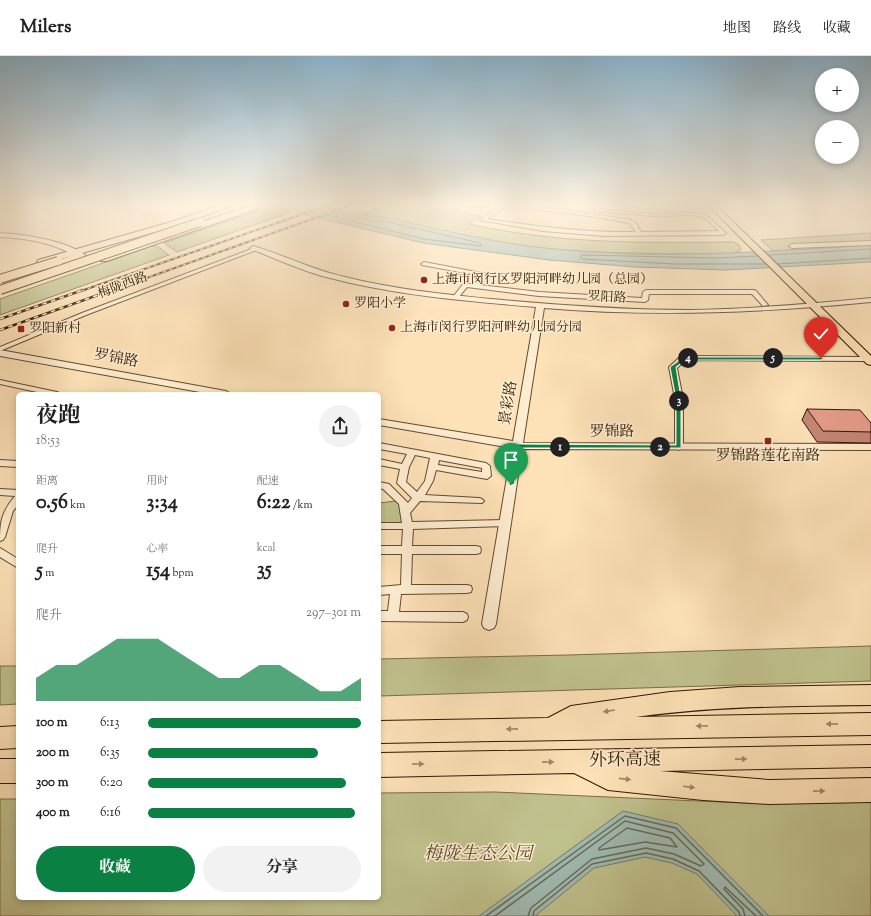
<!DOCTYPE html>
<html lang="zh">
<meta charset="utf-8">
<style>
:root{--surface:#fff;--page:#f2f2f2;--text:#222;--muted:#767676;--line:#e0e0e0;--accent:#0b8043}
body{margin:0;font-family:"Sorts Mill Goudy","Noto Serif SC",serif;background:var(--page);color:var(--text);height:100vh;display:flex;flex-direction:column;font-size:15px;white-space:nowrap}
*{box-sizing:border-box;margin:0}
p{font-size:13px;color:var(--muted)}
.icon{flex:none;width:22px;height:22px;fill:none;stroke:currentColor;stroke-width:2;stroke-linecap:round;stroke-linejoin:round}
.map{position:relative;flex:1;overflow:hidden}
.panel{position:absolute;left:16px;top:336px;width:365px;height:508px;display:flex;flex-direction:column;background:var(--surface);border-radius:6px;box-shadow:0 2px 6px #0003}
.panel>*{flex:none}
.buttons{position:absolute;left:815px;top:12px;display:grid;gap:8px}
.buttons a{display:grid;place-items:center;width:44px;height:44px;border-radius:50%;background:var(--surface);box-shadow:0 2px 6px #0003;font-size:20px}
.pin{position:absolute;display:grid;place-items:center;width:34px;height:34px;color:#fff;margin:-41px -17px;border-radius:50% 50% 50% 0;rotate:-45deg;box-shadow:0 0 4px #0007}
.pin .icon{rotate:45deg}
.km{position:absolute;width:20px;height:20px;margin:-10px;border-radius:50%;background:#222;color:#fff;font-size:11px;line-height:20px;text-align:center}
.round{display:grid;place-items:center;flex:none;width:42px;height:42px;border-radius:21px;background:var(--page)}
.summary{display:flex;align-items:center;justify-content:space-between;height:68px;padding:0 20px}
h1{font-size:22px;font-weight:700;line-height:30px}
.metrics{display:grid;grid-template-columns:repeat(3,1fr);gap:6px;height:68px;padding:4px 20px}
.metrics div{display:grid;align-content:center}
.metrics b{font-size:20px;font-weight:700}
.metrics small{font-size:11px;font-weight:400}
.metrics p{font-size:11px}
.chart{height:112px;padding:8px 20px}
.chart p{display:flex;justify-content:space-between}
.chart svg{width:100%;height:72px;margin-top:4px;fill:var(--accent);opacity:.7}
.action{display:flex;gap:8px;margin-top:auto;padding:8px 20px}
.action a{flex:1;height:46px;border-radius:24px;background:var(--accent);color:#fff;font-size:16px;font-weight:700;line-height:46px;text-align:center}
.action a+a{background:var(--page);color:var(--text)}
ul{padding:0 20px;list-style:none;font-size:13px}
li{display:grid;grid-template-columns:64px 48px 1fr;align-items:center;height:30px}
li i{height:10px;border-radius:5px;background:var(--accent)}
header{display:flex;align-items:center;gap:24px;box-sizing:border-box;height:56px;padding:0 20px;background:var(--surface);border-bottom:1px solid var(--line)}
header strong{font-size:19px}
nav{display:flex;gap:22px;margin-inline-start:auto;font-size:14px}
.map>svg:first-child{display:block}
</style>
<header>
<strong>Milers</strong>
<nav><a>地图</a><a>路线</a><a>收藏</a></nav>
</header>
<div class="map">
<svg width="871" height="860" viewBox="0 0 871 860">
<rect width="100%" height="100%" fill="#fde1b7"/>
<filter id="stains"><feTurbulence type="fractalNoise" baseFrequency=".005" numOctaves="4"/><feColorMatrix values="0 0 0 0 .2 0 0 0 0 .09 0 0 0 0 .02 0 0 0 .5 -.17"/></filter>
<radialGradient id="worn" r=".72"><stop offset=".6" stop-color="#630" stop-opacity="0"/><stop offset="1" stop-color="#630" stop-opacity=".3"/></radialGradient>
<g fill="#c0c28e" stroke="#786d47">
<polygon points="272,150 294,155 177,196 164,187"/>
<path d="M383,151h44l54,9 -12,8c90,20 174,19 265,18l5,3 2,5c-8,7 -41,4 -53,4 -67,-1 -134,-1 -200,-13 -37,-7 -73,-17 -109,-25l-17,-2z"/>
<polygon points="871,177 871,189 776,195 773,195 761,184"/>
<polygon points="152,190 157,190 169,199 0,259 0,243"/>
<polygon points="396,445 400,450 404,467 379,468 379,447"/>
<polygon points="871,590 871,625 379,640 379,603 568,599"/>
<polygon points="0,610 18,610 18,648 0,649"/>
<polygon points="495,736 744,747 871,744 871,860 0,860 0,743 18,743 18,842 379,842 379,737"/>
</g>
<g fill="#a0bcb4" stroke="#737a6c">
<path d="M274,151h51l49,10 5,-1c55,12 109,26 166,32 108,12 218,4 326,-3v17l-145,8 -91,-3 -86,-7 -126,-17z"/>
<polygon points="623,755 678,768 769,860 737,860 697,818 672,807 645,801 594,812 535,860 479,860"/>
</g>
<g fill="none" stroke-linecap="round" stroke-linejoin="round">
<g stroke="#686a5a" stroke-width="1">
<polyline points="291,150 423,183 482,190 480,187 379,164 373,165 334,156 330,150"/>
<polyline points="769,199 871,193"/>
<polyline points="758,200 717,202 582,199 580,201 582,203 674,208 766,208"/>
<polyline points="778,208 871,202"/>
</g>
<g stroke="#686a5a" stroke-width="1.5">
<polygon points="627,772 670,782 677,791 645,786 599,794 599,792"/>
<polyline points="486,860 625,760 676,772 763,860"/>
<polyline points="495,860 625,765 673,777 704,808 701,810 674,798 646,792 592,803 531,852 528,860"/>
<polyline points="533,860 534,855 592,808 646,797 673,803 699,815 739,856 740,860"/>
<polyline points="745,860 743,853 724,833 725,831 756,860"/>
</g>
<g stroke="#624a2e" stroke-width="2">
<g id="minor">
<polygon points="464,150 486,150 484,151"/>
<path d="M501,150h6l-20,13c49,7 98,14 149,13l-7,-9 -32,-6 -87,-11c40,0 81,8 121,14l5,3 5,9 78,-1 -15,-14 -11,-2 -40,1 -57,-5 -2,-1 2,-4h5l-2,3 54,5 40,-1 13,2 20,18 -3,2 -118,1 -62,-5 -63,-11z"/>
<polygon points="871,185 871,189 792,192 789,190 792,188"/>
<polygon points="254,192 259,193 86,259 0,295 0,291 82,257"/>
<polygon points="424,206 487,218 488,219 480,229 539,236 642,242 643,236 646,234 754,234 756,235 768,249 763,250 752,238 649,238 648,244 645,246 539,240 467,231 458,242 456,243 453,241 463,228 474,228 481,220 422,209 421,208"/>
<polygon points="681,300 867,301 871,303 867,305 686,304 677,312 683,343 683,391 679,394 675,391 675,343 669,311"/>
<polygon points="0,324 57,336 61,338 46,338 0,328"/>
<path d="M379,387l107,20 4,3 1,10 -4,3 -51,-9 -3,11 -8,14 54,3 3,1 2,2 -2,2 -62,-2 -10,12 2,9 93,-2 3,1 2,2 -2,2 -3,1 -92,3 -1,17h64l4,1 1,3 -1,3 -4,1h-64l-1,31h56l4,1 1,3 -1,3 -4,1 -66,1 -2,18h64l4,2 1,3 -1,3 -4,2 -84,-1v-10h9l2,-17 -11,1v-8l22,-2 1,-31h-23v-8h23l1,-17h-24v-6h23l-3,-19 -16,-15 -4,-1v-6l10,2 19,19 4,-5 -15,-15 3,-14 -21,-4v-6l23,5 5,-10 -28,-5zM415,399l15,3 -5,23 -8,11 -11,-10 3,-15zM439,404l43,8v4l-44,-7z"/>
<polygon points="0,404 18,405 18,411 0,410"/>
<path d="M0,433l18,1v15l-5,6 -8,26 -2,3 -3,1c0,-21 2,-29 15,-45l-15,-1z"/>
<polygon points="0,492 18,503 18,512 0,501"/>
</g>
</g>
<g stroke="#624a2e" stroke-width="2">
<g id="tertiary">
<polygon points="622,150 722,150 673,155"/>
<path d="M0,177c23,1 69,8 86,23 -5,4 -16,-3 -22,-6 -21,-9 -42,-12 -64,-13z"/>
<path d="M253,190c31,9 60,24 92,31 48,12 97,17 146,22 66,6 132,11 198,11 61,-1 122,-6 182,-12v4c-110,11 -218,15 -327,6l-21,135 348,1v6l-349,-1 -26,175 -2,4 -5,2 -5,-2 -2,-4 30,-176 -133,-23v-6l134,22 23,-134c-72,-6 -144,-12 -214,-31 -24,-7 -48,-18 -71,-27l-1,-1z"/>
<polygon points="0,294 226,335 231,338 211,338 0,300"/>
</g>
</g>
<g stroke="#2f1800" stroke-width="2">
<g id="primary">
<polygon points="218,150 230,150 186,167 44,208 41,209 37,206 38,204 171,166"/>
<polygon points="709,150 717,150 871,300 871,309 867,308"/>
<polygon points="250,151 257,153 107,205 101,205 100,203"/>
</g>
</g>
<g stroke="#2f1800" stroke-width="2">
<g id="trunk">
<polygon points="249,150 261,150 190,174 183,172"/>
<polygon points="81,196 85,199 84,201 45,214 41,211"/>
</g>
</g>
<g stroke="#2f1800" stroke-width="2">
<g id="motorway">
<path d="M871,629v20c-79,1 -157,1 -235,12l235,-4v22l-492,8v-22l169,-3 23,-12 99,-14 70,-5z"/>
<polygon points="18,670 18,692 0,693 0,671"/>
<polygon points="871,689 871,711 660,715 769,724 871,722 871,746 769,748 703,744 608,734 574,717 379,721 379,697"/>
<rect x="0" y="703" width="18" height="24"/>
</g>
</g>
<use href="#minor" fill="#feecd0" fill-rule="evenodd"/>
<use href="#tertiary" fill="#feecd0" fill-rule="evenodd"/>
<use href="#primary" fill="#fde1b7" fill-rule="evenodd"/>
<use href="#trunk" fill="#fde1b7" fill-rule="evenodd"/>
<use href="#motorway" fill="#fde1b7" fill-rule="evenodd"/>
<g stroke="#2f1800" stroke-width="2">
<g id="rail-far1">
<polyline points="81,235 326,150"/>
<polyline points="110,235 349,150"/>
</g>
</g>
<g stroke="#2f1800" stroke-width="2.5">
<g id="rail">
<polyline points="0,263 83,234"/>
<polyline points="0,274 112,234"/>
</g>
</g>
<use href="#rail-far1" stroke="#feecd0" stroke-width="1" stroke-dasharray="3.5" stroke-linecap="butt"/>
<use href="#rail" stroke="#feecd0" stroke-width="1.5" stroke-dasharray="4.5" stroke-linecap="butt"/>
<g stroke="#2f1800" stroke-width="10" stroke-linecap="butt">
<g id="trunk-bridge">
<polyline points="0,223 58,205"/>
<polyline points="0,234 200,166"/>
</g>
</g>
<use href="#trunk-bridge" stroke="#fde1b7" stroke-width="8"/>
</g>
<polygon fill="#c48676" stroke="#2f1800" points="807,353 871,376 871,387 817,386 802,364"/>
<polygon fill="#e49c89" stroke="#2f1800" points="807,353 860,354 871,367 871,376 823,375"/>
<defs><path id="oneway-solid" d="M-6-.8H1V-3.2L6.5 0L1 3.2V.8H-6Z"/></defs>
<g fill="#a08765">
<use href="#oneway-solid" transform="translate(609 655) rotate(171)"/>
<use href="#oneway-solid" transform="translate(832 668) rotate(179)"/>
<use href="#oneway-solid" transform="translate(702 670) rotate(179)"/>
<use href="#oneway-solid" transform="translate(512 673) rotate(179)"/>
<use href="#oneway-solid" transform="translate(741 703) rotate(-1)"/>
<use href="#oneway-solid" transform="translate(548 706) rotate(-1)"/>
<use href="#oneway-solid" transform="translate(418 708) rotate(-1)"/>
<use href="#oneway-solid" transform="translate(625 723) rotate(6)"/>
<use href="#oneway-solid" transform="translate(689 731) rotate(7)"/>
<use href="#oneway-solid" transform="translate(819 735) rotate(-1)"/>
</g>
<linearGradient id="sky" x2="0" y2="1"><stop stop-color="#8bb7d3"/><stop offset="0.55" stop-color="#fef2df"/><stop offset="1" stop-color="#fef2df" stop-opacity="0"/></linearGradient>
<rect width="871" height="271" fill="url(#sky)"/>
<polygon fill="#0b8043" stroke="#fff" points="684,301 821,301 824,302 821,304 685,304 676,311 681,343 681,392 520,392 514,428 509,430 514,390 517,388 676,389 676,343 670,311"/>
<g fill="#8f2418" stroke="#feecd0" stroke-width="1.5">
<circle cx="424" cy="224" r="4"/>
<circle cx="346" cy="248" r="4"/>
<circle cx="392" cy="272" r="4"/>
<rect x="17" y="269" width="8" height="8" rx="2"/>
<rect x="764" y="381" width="8" height="8" rx="2"/>
</g>
<g text-anchor="middle" dominant-baseline="central" stroke-width="3" stroke-linejoin="round" paint-order="stroke">
<g font-size="13" fill="#2f1800" stroke="#feecd0" text-anchor="start">
<text x="432" y="224">上海市闵行区罗阳河畔幼儿园（总园）</text>
<text x="354" y="248">罗阳小学</text>
<text x="400" y="272">上海市闵行罗阳河畔幼儿园分园</text>
<text x="29" y="273">罗阳新村</text>
</g>
<g font-size="13" fill="#2f1800" stroke="#feecd0">
<text transform="translate(123 230) rotate(-21)">梅陇西路</text>
<text transform="translate(607 242) rotate(3)">罗阳路</text>
</g>
<g font-size="15" fill="#2f1800" stroke="#feecd0">
<text transform="translate(116 303) rotate(10)">罗锦路</text>
<text transform="translate(509 347) rotate(-81)">景彩路</text>
<text x="612" y="376">罗锦路</text>
</g>
<g font-size="15" fill="#2f1800" stroke="#feecd0">
<text x="768" y="400">罗锦路莲花南路</text>
</g>
<g font-size="18" fill="#2f1800" stroke="#feecd0">
<text transform="translate(625 705) rotate(-1)">外环高速</text>
</g>
<g font-size="18" font-style="italic" fill="#5a4b2b" stroke="#feecd0">
<text x="478" y="799">梅陇生态公园</text>
</g>
</g>
<rect width="100%" height="100%" filter="url(#stains)"/>
<rect width="100%" height="100%" fill="url(#worn)"/>
</svg>
<div class="buttons">
<a>+</a>
<a>−</a>
</div>
<div class="pin" style="left:511px;top:428px;background:#1e9e55"><svg class="icon" aria-label="arrive" viewBox="0 0 24 24"><path d="M6 21V4h12l-3 4 3 4H6"/></svg></div>
<div class="pin" style="left:821px;top:302px;background:#d93025"><svg class="icon" aria-label="check" viewBox="0 0 24 24"><path d="M5 12l5 5 9-10"/></svg></div>
<b class="km" style="left:560px;top:391px">1</b>
<b class="km" style="left:660px;top:391px">2</b>
<b class="km" style="left:679px;top:345px">3</b>
<b class="km" style="left:688px;top:302px">4</b>
<b class="km" style="left:773px;top:302px">5</b>
<section class="panel">
<div class="summary"><div><h1>夜跑</h1><p>18:53</p></div><a class="round"><svg class="icon" aria-label="share" viewBox="0 0 24 24"><path d="M12 15V3M7 8l5-5 5 5M5 13v7h14v-7"/></svg></a></div>
<div class="metrics">
<div><p>距离</p><b>0.56<small> km</small></b></div>
<div><p>用时</p><b>3:34</b></div>
<div><p>配速</p><b>6:22<small> /km</small></b></div>
</div>
<div class="metrics">
<div><p>爬升</p><b>5<small> m</small></b></div>
<div><p>心率</p><b>154<small> bpm</small></b></div>
<div><p>kcal</p><b>35</b></div>
</div>
<div class="chart"><p><span>爬升</span>297–301 m</p>
<svg viewBox="0 0 160 44" preserveAspectRatio="none"><path d="M0 44V30L10 22L20 22L30 14L40 6L50 6L60 6L70 14L80 22L90 30L100 30L110 22L120 22L130 30L140 38L150 38L160 30V44z"/></svg>
</div>
<ul>
<li><b>100 m</b>6:13<i style="width:100%"></i></li>
<li><b>200 m</b>6:35<i style="width:80%"></i></li>
<li><b>300 m</b>6:20<i style="width:93%"></i></li>
<li><b>400 m</b>6:16<i style="width:97%"></i></li>
</ul>
<div class="action"><a>收藏</a><a>分享</a></div>
</section>
</div>
